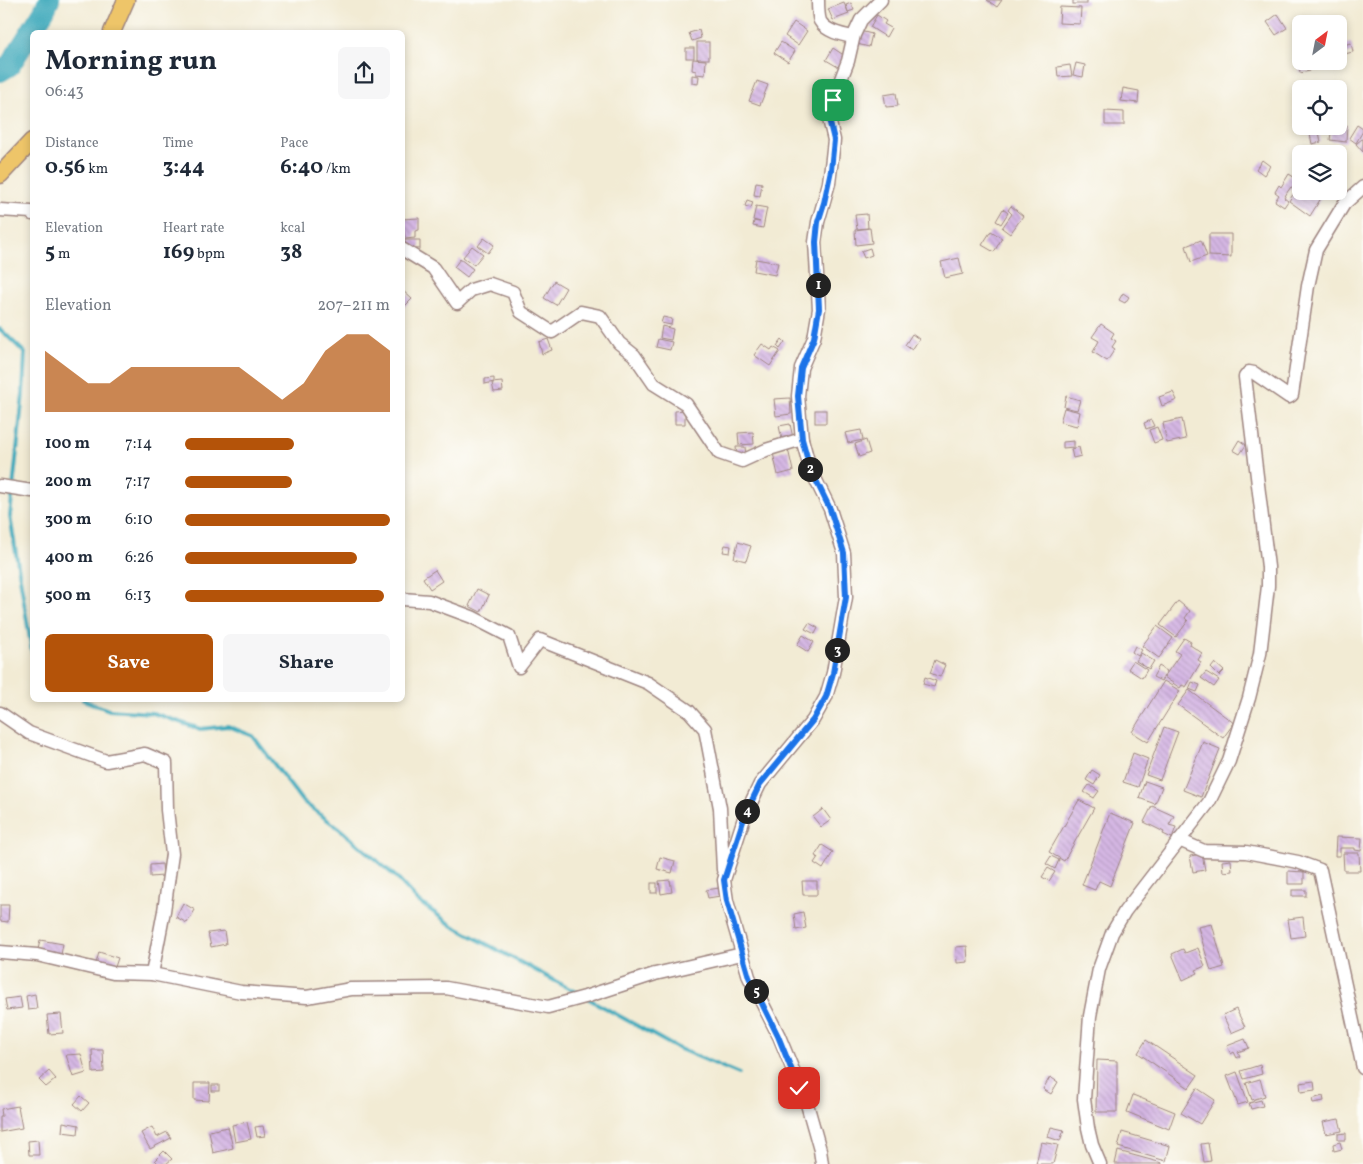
<!DOCTYPE html>
<meta charset="utf-8">
<style>
:root{--surface:#fff;--page:#f6f6f7;--text:#1f2937;--muted:#747a83;--accent:#b45309}
body{margin:0;font-family:Vollkorn,serif;background:var(--page);color:var(--text);height:100vh;display:flex;flex-direction:column;font-size:19px;white-space:nowrap}
*{box-sizing:border-box;margin:0}
p{font-size:16px;color:var(--muted)}
.icon{flex:none;width:28px;height:28px;fill:none;stroke:currentColor;stroke-width:2;stroke-linecap:round;stroke-linejoin:round}
.map{position:relative;flex:1;overflow:hidden}
.drawer{position:absolute;left:30px;top:30px;width:375px;height:672px;display:flex;flex-direction:column;background:var(--surface);border-radius:8px;box-shadow:0 2px 8px #0003}
.drawer>*{flex:none}
.needle{width:32px;rotate:32deg}
.fabs{position:absolute;left:1292px;top:15px;display:grid;gap:10px}
.fabs a{display:grid;place-items:center;width:55px;height:55px;border-radius:8px;background:var(--surface);box-shadow:0 2px 8px #0003;font-size:25px}
.pin{position:absolute;display:grid;place-items:center;width:42px;height:42px;color:#fff;margin:-21px;border-radius:10px;box-shadow:0 2px 8px #0006}
.km{position:absolute;width:25px;height:25px;margin:-12px;border-radius:50%;background:#222;color:#fff;font-size:14px;line-height:25px;text-align:center}
.round{display:grid;place-items:center;flex:none;width:52px;height:52px;border-radius:8px;background:var(--page)}
.summary{display:flex;align-items:center;justify-content:space-between;height:85px;padding:0 15px}
h1{font-size:28px;font-weight:700;line-height:38px}
.metrics{display:grid;grid-template-columns:repeat(3,1fr);gap:8px;height:85px;padding:5px 15px}
.metrics div{display:grid;align-content:center}
.metrics b{font-size:21px;font-weight:700}
.metrics small{font-size:14px;font-weight:400}
.metrics p{font-size:14px}
.chart{height:140px;padding:10px 15px}
.chart p{display:flex;justify-content:space-between}
.chart svg{width:100%;height:90px;margin-top:5px;fill:var(--accent);opacity:.7}
.primary-button{display:flex;gap:10px;margin-top:auto;padding:10px 15px}
.primary-button a{flex:1;height:58px;border-radius:8px;background:var(--accent);color:#fff;font-size:20px;font-weight:700;line-height:58px;text-align:center}
.primary-button a+a{background:var(--page);color:var(--text)}
ul{padding:0 15px;list-style:none;font-size:16px}
li{display:grid;grid-template-columns:80px 60px 1fr;align-items:center;height:38px}
li i{height:12px;border-radius:6px;background:var(--accent)}
.map>svg:first-child{display:block}
</style>
<div class="map">
<svg width="1363" height="1164" viewBox="0 0 1363 1164">
<defs>
<pattern id="building-back-hatch" width="6" height="6" patternUnits="userSpaceOnUse" patternTransform="scale(1.25)"><rect width="6" height="6" fill="#d5b7e4"/><path d="M-1 5l2 2M0 0l6 6M5-1l2 2" fill="none" stroke="#b89dc4"/></pattern>
</defs>
<rect width="100%" height="100%" fill="#fdfcf7"/>
<filter id="ink" filterUnits="userSpaceOnUse"><feTurbulence type="fractalNoise" baseFrequency=".02" numOctaves="2"/><feDisplacementMap in="SourceGraphic" scale="10" xChannelSelector="R" yChannelSelector="G"/><feConvolveMatrix kernelMatrix="1 2 1 2 8 2 1 2 1" color-interpolation-filters="sRGB"/></filter>
<filter id="wash" filterUnits="userSpaceOnUse"><feTurbulence type="fractalNoise" baseFrequency=".0096" numOctaves="4" result="noise"/><feDisplacementMap in="SourceGraphic" scale="20" xChannelSelector="R" yChannelSelector="G"/><feGaussianBlur stdDeviation="1.12" result="paint"/><feColorMatrix in="noise" values="0 0 0 0 0 0 0 0 0 0 0 0 0 0 0 0 0 1.4 0 .05"/><feComposite in="paint" operator="in"/></filter>
<g filter="url(#wash)">
<rect width="100%" height="100%" fill="#f2ebd4"/>
<g fill="none" stroke-linecap="round" stroke-linejoin="round">
<g stroke="#3ca9bb" stroke-width="4">
<polyline points="0,329 25,353 23,394 10,516 32,652"/>
<polyline points="83,700 109,710 153,713 200,729 228,726 253,736 302,801 341,830 396,877 418,901 453,926 581,995"/>
<polyline points="589,999 675,1047 739,1074"/>
</g>
<polyline stroke="#3ca9bb" stroke-width="22" points="0,71 10,65 44,11 49,0"/>
</g>
<g id="blocks">
<g fill="url(#building-back-hatch)">
<polygon points="987,0 1002,0 997,7"/>
<rect x="1073" y="0" width="14" height="4"/>
<polygon points="844,3 849,14 833,20 828,9"/>
<polygon points="851,3 854,10 848,12 846,5"/>
<polygon points="1060,7 1081,8 1080,24 1059,23"/>
<polygon points="1278,14 1287,28 1276,35 1267,22"/>
<polygon points="877,15 886,21 884,24 891,28 886,37 870,27"/>
<polygon points="794,22 807,31 798,45 785,36"/>
<polygon points="699,30 701,38 692,41 689,33"/>
<polygon points="860,31 872,34 869,47 857,44"/>
<rect x="697" y="42" width="12" height="17"/>
<polygon points="781,42 795,51 788,62 774,53"/>
<polygon points="1351,43 1353,52 1340,55 1339,46"/>
<rect x="686" y="48" width="8" height="10"/>
<polygon points="833,48 845,56 838,67 826,60"/>
<polygon points="693,59 706,60 705,75 696,74 696,71 692,70"/>
<polygon points="1302,61 1308,61 1310,71 1300,73 1299,65 1303,64"/>
<polygon points="1076,63 1085,65 1083,77 1073,75"/>
<polygon points="1070,65 1072,76 1058,77 1057,67"/>
<polygon points="692,75 699,76 698,84 692,83"/>
<polygon points="757,81 768,85 760,105 749,101"/>
<polygon points="1123,88 1139,91 1138,103 1121,101"/>
<polygon points="896,93 898,106 886,107 884,95"/>
<polygon points="1105,111 1124,112 1124,125 1105,125"/>
<polygon points="1339,124 1347,125 1346,142 1330,140 1332,126 1339,126"/>
<polygon points="1357,125 1363,129 1363,131 1356,143 1349,138"/>
<polygon points="1318,127 1321,142 1312,144 1309,129"/>
<polygon points="1363,138 1363,152 1356,144"/>
<polygon points="1262,160 1270,166 1264,175 1256,169"/>
<polygon points="1289,174 1300,181 1295,189 1291,187 1288,191 1284,198 1288,201 1284,207 1275,201 1279,195 1275,192 1279,185 1281,187"/>
<polygon points="1301,181 1301,191 1316,191 1323,195 1310,216 1289,201"/>
<polygon points="756,182 762,183 760,196 754,195"/>
<polygon points="747,200 753,202 751,208 745,206"/>
<polygon points="756,206 767,208 763,228 753,226 754,221 760,222 753,220"/>
<polygon points="1011,206 1023,216 1010,234 1002,228 1012,214 1008,210"/>
<polygon points="1003,209 1008,213 1001,224 996,221"/>
<polygon points="867,214 868,228 857,229 855,215"/>
<polygon points="419,218 419,230 415,231 415,238 405,239 404,231 402,231 402,219"/>
<polygon points="870,228 872,243 856,245 855,230"/>
<polygon points="991,231 1002,238 994,252 982,245"/>
<polygon points="1209,234 1231,234 1231,257 1209,256"/>
<polygon points="484,238 494,245 488,253 478,246"/>
<polygon points="405,240 420,240 420,249 404,248"/>
<polygon points="1201,240 1207,256 1191,262 1186,246"/>
<polygon points="472,246 483,254 474,265 463,257"/>
<polygon points="870,248 872,255 864,258 861,251"/>
<polygon points="959,258 963,274 945,278 941,262"/>
<polygon points="460,259 473,269 467,277 454,267"/>
<polygon points="756,259 778,263 775,275 754,271"/>
<polygon points="554,281 566,288 556,305 544,298"/>
<polygon points="402,290 412,299 402,309"/>
<polygon points="1123,293 1129,297 1125,303 1119,300"/>
<polygon points="663,317 672,319 671,325 661,323"/>
<polygon points="1101,324 1114,333 1111,338 1116,341 1112,347 1115,349 1107,361 1093,352 1099,341 1092,337"/>
<polygon points="662,326 673,329 671,340 660,338"/>
<polygon points="912,334 919,339 912,350 905,345"/>
<polygon points="548,339 552,350 542,354 539,342"/>
<polygon points="658,339 672,342 670,350 656,347"/>
<polygon points="782,339 785,342 780,349 777,346"/>
<polygon points="762,344 771,350 773,347 780,351 770,366 754,355"/>
<polygon points="494,378 494,382 485,384 485,379"/>
<polygon points="502,382 503,391 494,392 492,383"/>
<polygon points="1173,392 1177,400 1162,406 1159,397"/>
<polygon points="1066,396 1080,400 1077,410 1064,407"/>
<polygon points="790,398 791,414 776,416 774,399"/>
<polygon points="1064,408 1080,412 1077,426 1060,422"/>
<polygon points="685,410 685,424 675,424 675,411"/>
<rect x="815" y="410" width="11" height="13"/>
<polygon points="1182,419 1186,439 1167,443 1163,423"/>
<polygon points="1151,420 1154,426 1146,429 1144,423"/>
<polygon points="790,424 793,438 782,440 779,426"/>
<polygon points="1157,427 1162,440 1154,443 1149,430"/>
<polygon points="861,430 863,440 848,443 845,433"/>
<polygon points="753,432 754,444 739,445 738,433"/>
<polygon points="866,440 870,453 859,457 855,444"/>
<polygon points="1239,440 1246,445 1240,454 1233,450"/>
<polygon points="1074,441 1074,447 1063,448 1063,442"/>
<polygon points="736,447 745,447 746,456 737,456"/>
<polygon points="1079,447 1081,456 1073,458 1071,449"/>
<polygon points="788,449 793,471 778,475 773,453"/>
<polygon points="738,542 751,546 746,561 734,558"/>
<polygon points="725,545 731,546 730,553 723,552"/>
<polygon points="435,570 442,581 430,589 423,578"/>
<polygon points="477,589 489,595 481,612 469,606"/>
<polygon points="1178,601 1190,611 1185,618 1188,621 1176,637 1160,625"/>
<polygon points="809,623 818,628 815,634 805,629"/>
<polygon points="1157,626 1173,638 1159,658 1142,646"/>
<polygon points="803,635 814,642 808,652 797,645"/>
<polygon points="1184,638 1191,642 1190,645 1202,653 1198,660 1201,662 1186,687 1182,685 1180,688 1164,677 1180,654 1175,651"/>
<polygon points="1135,646 1142,650 1138,656 1132,652"/>
<polygon points="1141,653 1154,661 1149,669 1136,661"/>
<polygon points="935,660 945,665 940,677 930,673"/>
<polygon points="1133,661 1147,670 1142,678 1128,669"/>
<polygon points="1215,663 1224,671 1219,676 1211,668"/>
<polygon points="1159,666 1167,671 1161,681 1153,677"/>
<polygon points="1206,672 1219,680 1214,687 1201,678"/>
<polygon points="925,677 936,681 934,687 923,684"/>
<polygon points="1164,681 1180,691 1148,742 1132,732"/>
<polygon points="1192,682 1200,685 1197,692 1189,689"/>
<polygon points="1189,690 1234,723 1223,738 1178,705"/>
<polygon points="1164,727 1178,732 1160,780 1146,775"/>
<polygon points="1203,742 1220,749 1201,797 1183,790"/>
<polygon points="1133,753 1148,759 1138,787 1123,782"/>
<polygon points="1092,770 1100,775 1094,785 1086,780"/>
<polygon points="1145,781 1162,787 1155,804 1139,798"/>
<polygon points="1089,785 1099,791 1094,798 1084,792"/>
<polygon points="1079,800 1094,808 1064,861 1049,852"/>
<polygon points="1152,806 1174,816 1169,825 1176,827 1172,838 1163,834 1164,832 1144,822"/>
<polygon points="823,809 831,820 821,827 813,817"/>
<polygon points="1110,813 1135,823 1110,886 1099,881 1095,890 1082,885"/>
<polygon points="1336,837 1362,838 1361,851 1355,850 1355,848 1340,848 1340,856 1335,856"/>
<polygon points="822,845 833,852 823,869 814,863 818,857 815,856"/>
<polygon points="1343,853 1359,853 1360,871 1344,871"/>
<polygon points="1202,854 1205,870 1193,872 1190,856"/>
<polygon points="1051,856 1059,860 1055,869 1046,864"/>
<polygon points="660,857 675,861 672,873 657,869"/>
<polygon points="1231,860 1232,871 1223,872 1222,861"/>
<polygon points="162,864 163,876 150,877 150,865"/>
<polygon points="1048,868 1055,872 1049,881 1042,877"/>
<polygon points="1288,871 1304,872 1304,884 1288,884"/>
<polygon points="670,880 672,892 661,894 659,881"/>
<polygon points="802,881 817,881 817,895 803,895"/>
<rect x="651" y="883" width="6" height="10"/>
<polygon points="719,888 720,896 708,898 706,890"/>
<rect x="1292" y="890" width="14" height="6"/>
<polygon points="183,903 195,910 187,923 176,917"/>
<polygon points="0,905 9,905 8,922 0,921"/>
<polygon points="803,912 806,928 796,930 794,914"/>
<polygon points="1303,917 1305,936 1291,938 1288,919"/>
<polygon points="1212,924 1224,967 1211,971 1198,927"/>
<polygon points="224,931 226,944 211,947 208,933"/>
<polygon points="40,940 63,944 60,960 37,955"/>
<polygon points="967,946 968,962 957,963 956,947"/>
<polygon points="1198,948 1205,966 1196,970 1198,973 1183,980 1172,954 1183,949 1185,953"/>
<polygon points="99,952 118,958 113,973 95,968"/>
<polygon points="35,994 37,1009 28,1010 26,996"/>
<polygon points="20,997 22,1008 7,1010 5,999"/>
<polygon points="1236,1009 1245,1027 1231,1033 1223,1015"/>
<polygon points="61,1014 63,1033 49,1034 47,1015"/>
<polygon points="1245,1039 1249,1048 1238,1052 1240,1056 1237,1058 1234,1052 1231,1054 1227,1046"/>
<polygon points="1146,1040 1198,1075 1189,1088 1138,1053"/>
<polygon points="92,1050 103,1050 104,1072 93,1073"/>
<polygon points="81,1054 86,1073 73,1077 66,1055"/>
<polygon points="1097,1060 1117,1061 1117,1112 1096,1112"/>
<polygon points="1260,1065 1262,1074 1244,1079 1241,1071"/>
<polygon points="49,1071 56,1079 46,1087 39,1080"/>
<polygon points="1237,1072 1248,1102 1238,1105 1227,1076"/>
<polygon points="1050,1077 1058,1082 1051,1094 1043,1089"/>
<polygon points="1260,1079 1265,1096 1252,1100 1246,1083"/>
<polygon points="1314,1081 1315,1090 1301,1092 1300,1083"/>
<polygon points="194,1083 210,1083 209,1101 194,1100"/>
<rect x="212" y="1085" width="7" height="6"/>
<polygon points="1197,1088 1215,1100 1200,1124 1181,1113"/>
<polygon points="1133,1095 1175,1112 1169,1129 1127,1112"/>
<polygon points="81,1096 89,1103 82,1111 74,1104"/>
<polygon points="1323,1096 1324,1101 1313,1103 1312,1099"/>
<polygon points="1261,1100 1263,1106 1251,1109 1249,1103"/>
<polygon points="18,1106 22,1128 0,1132 0,1116 2,1116 1,1109"/>
<polygon points="1339,1119 1342,1131 1326,1134 1323,1122"/>
<polygon points="63,1122 79,1125 78,1134 62,1132"/>
<polygon points="247,1122 251,1139 235,1142 232,1125"/>
<polygon points="263,1126 265,1136 257,1137 255,1127"/>
<polygon points="152,1127 157,1137 167,1132 171,1138 150,1149 141,1133"/>
<polygon points="228,1127 233,1148 213,1153 209,1131"/>
<polygon points="1051,1127 1064,1130 1060,1141 1048,1137"/>
<polygon points="1122,1132 1170,1146 1166,1161 1118,1147"/>
<polygon points="1346,1133 1346,1140 1338,1140 1338,1134"/>
<polygon points="38,1140 39,1155 29,1155 28,1141"/>
<polygon points="1041,1142 1058,1145 1053,1164 1036,1164"/>
<polygon points="1340,1142 1342,1149 1334,1151 1333,1144"/>
<polygon points="1208,1143 1211,1161 1204,1162 1201,1144"/>
<polygon points="164,1151 172,1159 166,1164 159,1164 155,1160"/>
<polygon points="1118,1151 1162,1163 1162,1164 1115,1164"/>
</g>
</g>
</g>
<g filter="url(#ink)">
<use href="#blocks" fill-opacity="0" stroke="#9e8580" stroke-width="1"/>
<g fill="none" stroke-linecap="round" stroke-linejoin="round">
<g stroke="#9e8580" stroke-width="15">
<g id="minor">
<path d="M818,0c0,6 0,15 2,21 6,11 23,14 33,16"/>
<polyline points="0,210 31,212 32,214"/>
<polyline points="402,249 433,268 457,303 471,290 490,284 513,292 521,312 552,332 581,312 600,316 619,343 634,355 654,384 686,404 719,453 742,461 766,450 802,439"/>
<polyline points="0,486 32,491"/>
<polyline points="402,599 429,601 472,617 509,636 519,667 540,640 648,683 689,711 705,729 720,808 723,870"/>
<polyline points="0,713 29,733 106,761 145,754 166,763 167,810 172,854 164,911 152,974"/>
<polyline points="1179,840 1204,851 1246,852 1298,862 1320,870 1363,1068"/>
<polyline points="0,952 37,955 113,973 152,974 241,992 307,997 351,989 446,988 548,1007 585,997 655,974 742,954"/>
<polyline points="822,1164 820,1150 807,1104 779,1036 749,977 727,901 724,880 745,815 760,784 813,720 826,697 833,673 846,597 844,553 830,509 810,468 802,439 798,396 801,368 814,338 819,309 815,242 818,222 829,183 832,158 834,140 829,119 829,110 848,61 854,35 861,20 881,0"/>
<polyline points="1100,1164 1092,1145 1088,1128 1084,1099 1090,1016 1099,969 1112,933 1125,911 1209,802 1229,761 1249,698 1260,654 1268,586 1268,567 1245,377 1249,372 1254,373 1289,397 1292,395 1308,286 1316,250 1344,204 1363,187"/>
</g>
</g>
<g stroke="#9e8580" stroke-width="19">
<g id="major">
<polyline points="112,32 126,0"/>
<polyline points="0,175 32,141"/>
</g>
</g>
<use href="#minor" stroke="#fff" stroke-width="12"/>
<use href="#major" stroke="#eec569" stroke-width="16"/>
</g>
</g>
<g fill="none" stroke-linecap="round" stroke-linejoin="round" filter="url(#ink)">
<g stroke="#fff" stroke-width="10">
<polyline id="route" points="799,1088 778,1036 749,977 727,901 724,880 745,815 760,784 813,720 826,697 833,673 846,597 844,553 830,509 810,468 802,439 798,396 801,368 814,338 819,309 816,242 818,222 824,203 831,170 834,140 829,119 829,110 833,100"/>
</g>
<use href="#route" stroke="#1a73e8" stroke-width="6"/>
</g>
</svg>
<div class="fabs">
<a><svg class="needle" viewBox="-14 -14 28 28"><path d="M0-13l5 13h-10z" fill="#e53935"/><path d="M0 13l5-13h-10z" fill="#747a83"/></svg></a>
<a><svg class="icon" aria-label="locate" viewBox="0 0 24 24"><circle cx="12" cy="12" r="6"/><path d="M12 2v4M12 18v4M2 12h4M18 12h4"/></svg></a>
<a><svg class="icon" aria-label="layers" viewBox="0 0 24 24"><path d="M12 4l9 5-9 5-9-5zM3 14l9 5 9-5"/></svg></a>
</div>
<div class="pin" style="left:833px;top:100px;background:#1e9e55"><svg class="icon" aria-label="arrive" viewBox="0 0 24 24"><path d="M6 21V4h12l-3 4 3 4H6"/></svg></div>
<div class="pin" style="left:799px;top:1088px;background:#d93025"><svg class="icon" aria-label="check" viewBox="0 0 24 24"><path d="M5 12l5 5 9-10"/></svg></div>
<b class="km" style="left:818px;top:285px">1</b>
<b class="km" style="left:810px;top:469px">2</b>
<b class="km" style="left:837px;top:650px">3</b>
<b class="km" style="left:747px;top:811px">4</b>
<b class="km" style="left:756px;top:991px">5</b>
<section class="drawer">
<div class="summary"><div><h1>Morning run</h1><p>06:43</p></div><a class="round"><svg class="icon" aria-label="share" viewBox="0 0 24 24"><path d="M12 15V3M7 8l5-5 5 5M5 13v7h14v-7"/></svg></a></div>
<div class="metrics">
<div><p>Distance</p><b>0.56<small> km</small></b></div>
<div><p>Time</p><b>3:44</b></div>
<div><p>Pace</p><b>6:40<small> /km</small></b></div>
</div>
<div class="metrics">
<div><p>Elevation</p><b>5<small> m</small></b></div>
<div><p>Heart rate</p><b>169<small> bpm</small></b></div>
<div><p>kcal</p><b>38</b></div>
</div>
<div class="chart"><p><span>Elevation</span>207–211 m</p>
<svg viewBox="0 0 160 44" preserveAspectRatio="none"><path d="M0 44V14L10 22L20 30L30 30L40 22L50 22L60 22L70 22L80 22L90 22L100 30L110 38L120 30L130 14L140 6L150 6L160 14V44z"/></svg>
</div>
<ul>
<li><b>100 m</b>7:14<i style="width:53%"></i></li>
<li><b>200 m</b>7:17<i style="width:52%"></i></li>
<li><b>300 m</b>6:10<i style="width:100%"></i></li>
<li><b>400 m</b>6:26<i style="width:84%"></i></li>
<li><b>500 m</b>6:13<i style="width:97%"></i></li>
</ul>
<div class="primary-button"><a>Save</a><a>Share</a></div>
</section>
</div>
